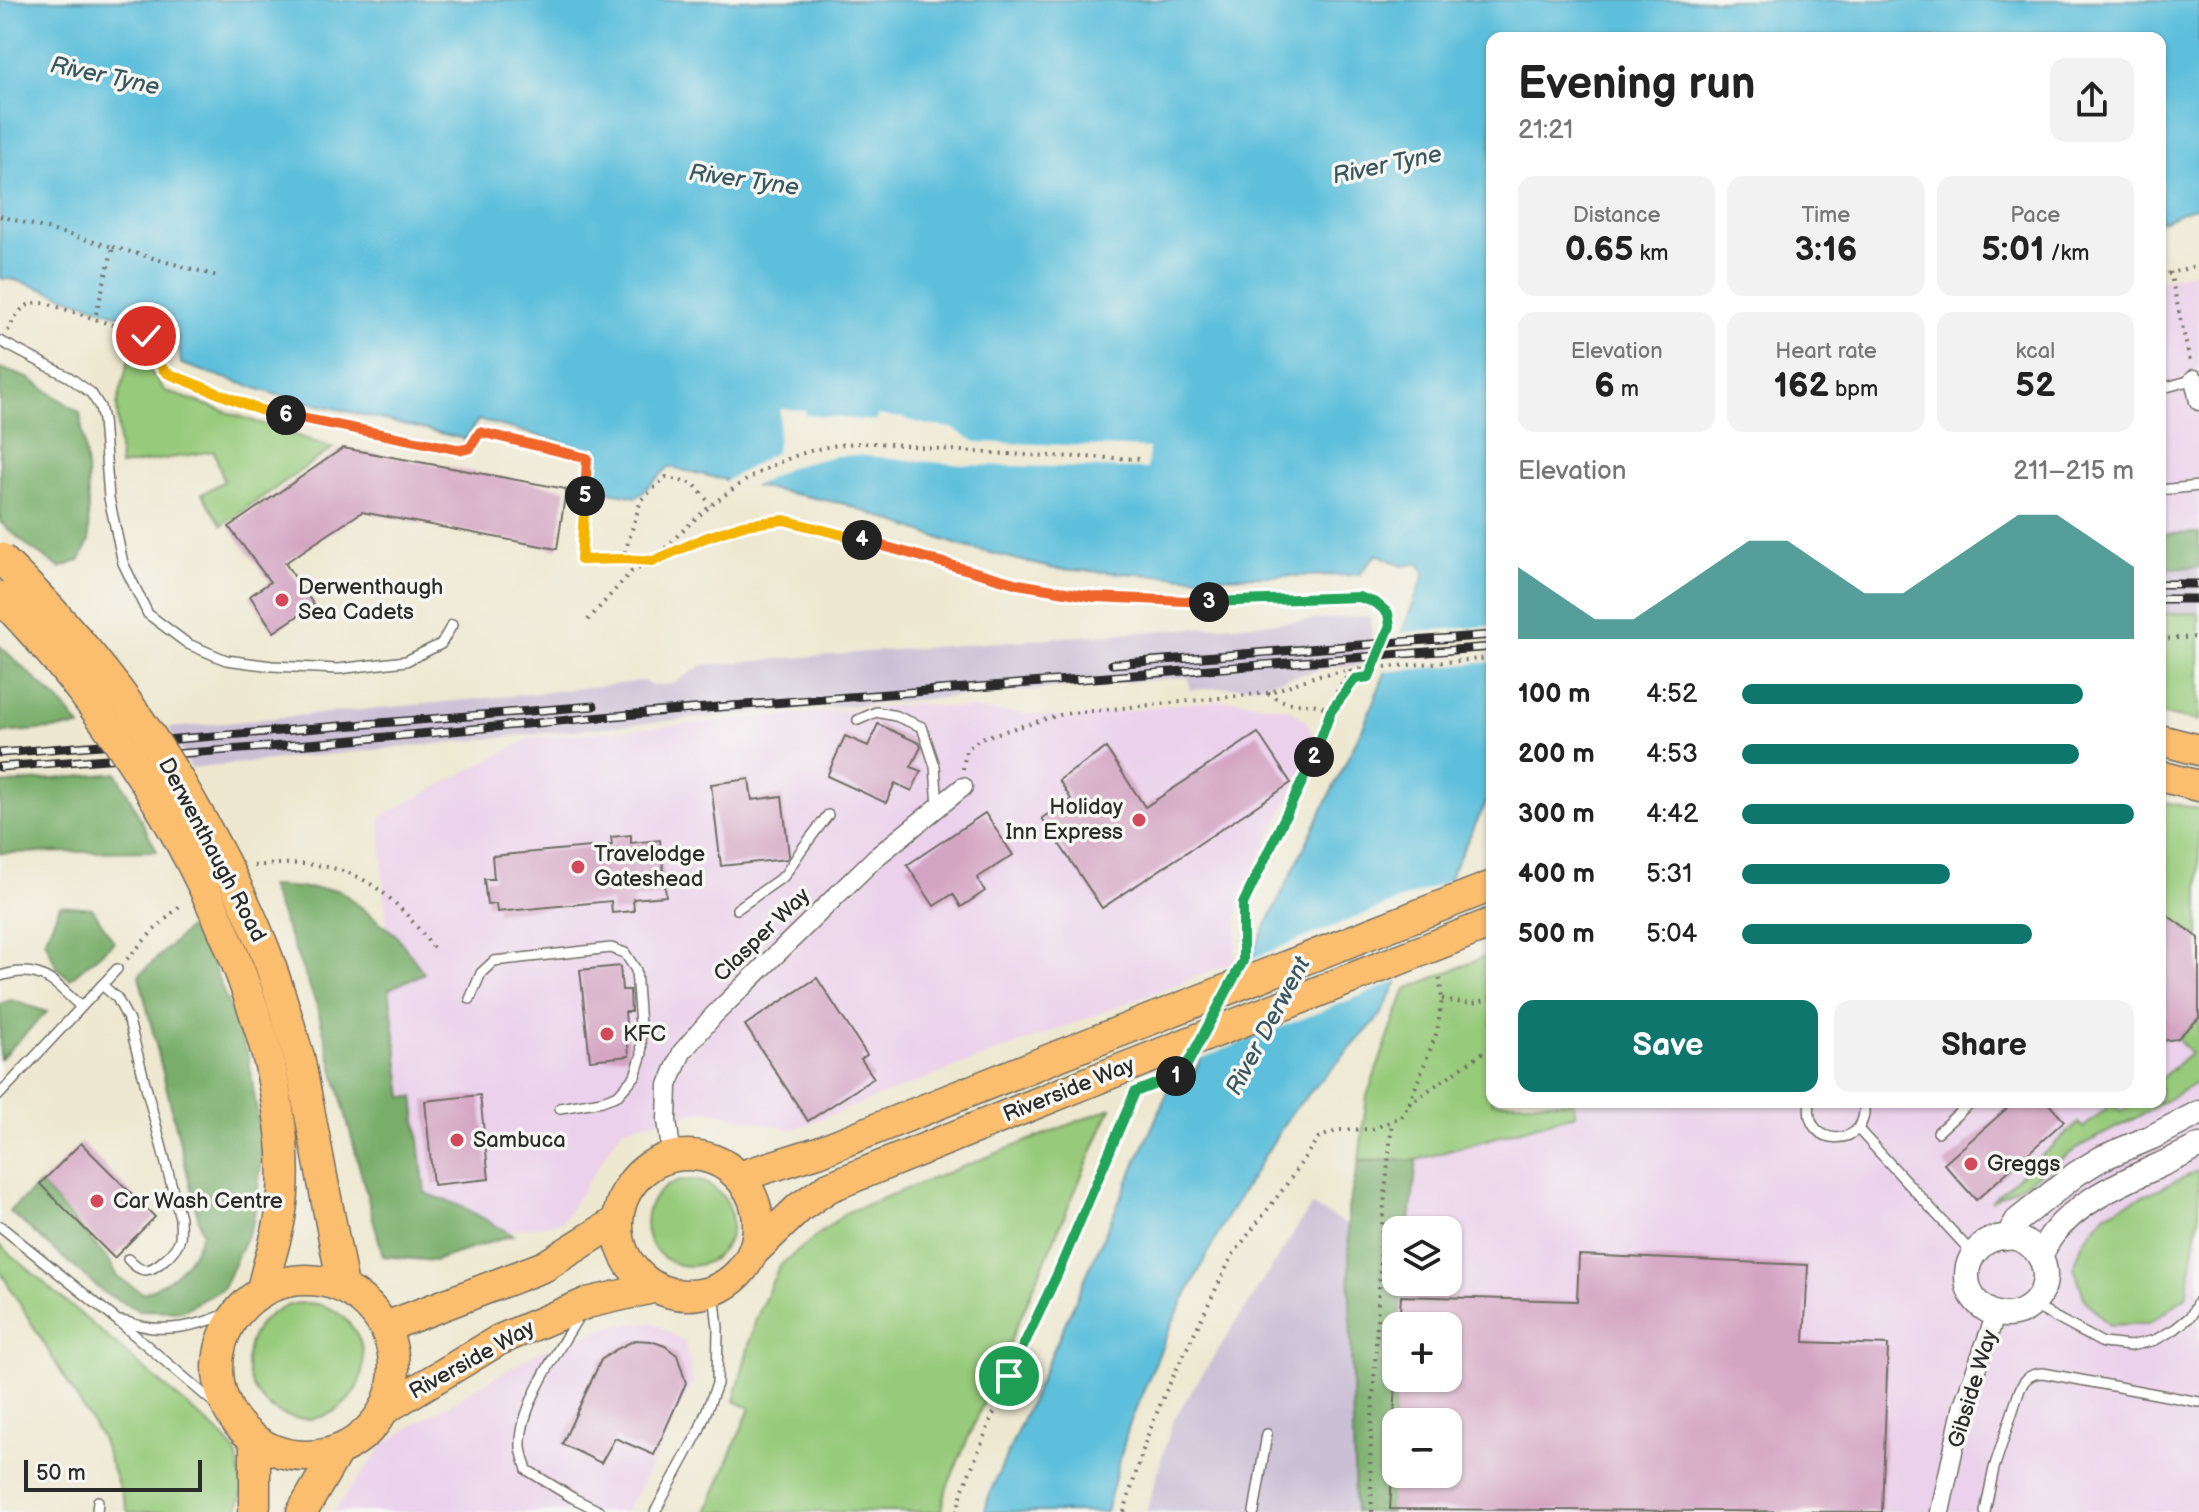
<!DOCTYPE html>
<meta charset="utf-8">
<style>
:root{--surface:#fff;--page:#f2f2f2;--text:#222;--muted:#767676;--accent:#0f766e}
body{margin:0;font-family:"Balsamiq Sans",sans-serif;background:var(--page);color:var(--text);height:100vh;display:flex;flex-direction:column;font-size:30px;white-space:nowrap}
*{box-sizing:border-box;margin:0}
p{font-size:26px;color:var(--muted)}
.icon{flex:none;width:44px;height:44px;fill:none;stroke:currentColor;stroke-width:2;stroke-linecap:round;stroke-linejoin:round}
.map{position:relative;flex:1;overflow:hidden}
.panel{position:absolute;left:1486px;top:32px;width:680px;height:1076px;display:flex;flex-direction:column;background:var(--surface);border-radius:16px;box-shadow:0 2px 6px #0004}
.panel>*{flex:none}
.fabs{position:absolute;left:1382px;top:1216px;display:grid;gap:16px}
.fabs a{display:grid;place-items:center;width:80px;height:80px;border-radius:16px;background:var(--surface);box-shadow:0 2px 6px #0004;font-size:40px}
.scale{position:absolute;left:24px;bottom:20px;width:178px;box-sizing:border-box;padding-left:8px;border:4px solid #2b2b2b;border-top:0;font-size:22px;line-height:28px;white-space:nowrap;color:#2b2b2b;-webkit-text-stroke:6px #f6f6f2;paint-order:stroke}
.pin{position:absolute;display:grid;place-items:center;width:68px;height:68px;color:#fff;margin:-34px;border:4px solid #fff;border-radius:50%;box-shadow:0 2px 8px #0007}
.km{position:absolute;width:40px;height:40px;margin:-20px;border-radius:50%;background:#222;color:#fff;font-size:22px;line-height:40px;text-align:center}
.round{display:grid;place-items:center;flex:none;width:84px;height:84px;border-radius:16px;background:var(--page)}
.overview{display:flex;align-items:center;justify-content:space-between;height:136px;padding:0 32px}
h1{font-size:44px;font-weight:700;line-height:60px}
.metrics{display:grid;grid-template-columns:repeat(3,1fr);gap:12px;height:136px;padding:8px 32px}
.metrics div{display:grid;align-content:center;border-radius:16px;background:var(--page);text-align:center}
.metrics b{font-size:34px;font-weight:700}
.metrics small{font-size:22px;font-weight:400}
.metrics p{font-size:22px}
.chart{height:224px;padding:16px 32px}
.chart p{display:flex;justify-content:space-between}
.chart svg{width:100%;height:144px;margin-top:8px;fill:var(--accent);opacity:.7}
.button{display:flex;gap:16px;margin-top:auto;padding:16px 32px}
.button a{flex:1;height:92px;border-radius:16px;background:var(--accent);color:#fff;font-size:32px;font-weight:700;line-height:92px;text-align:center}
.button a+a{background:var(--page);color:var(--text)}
ul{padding:0 32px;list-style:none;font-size:26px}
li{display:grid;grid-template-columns:128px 96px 1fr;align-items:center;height:60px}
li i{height:20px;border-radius:10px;background:var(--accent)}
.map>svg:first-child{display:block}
</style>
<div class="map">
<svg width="2199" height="1512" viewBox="0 0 2199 1512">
<rect width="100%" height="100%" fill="#f6f6f2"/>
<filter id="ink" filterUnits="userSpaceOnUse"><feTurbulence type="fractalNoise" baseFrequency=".0125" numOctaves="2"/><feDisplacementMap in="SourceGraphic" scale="16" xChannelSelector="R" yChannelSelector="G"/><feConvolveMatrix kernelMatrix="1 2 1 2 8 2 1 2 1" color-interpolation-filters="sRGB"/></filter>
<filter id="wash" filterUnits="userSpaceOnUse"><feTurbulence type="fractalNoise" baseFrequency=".006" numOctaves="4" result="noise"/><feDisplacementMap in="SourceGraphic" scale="32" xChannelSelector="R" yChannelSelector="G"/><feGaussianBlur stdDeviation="1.8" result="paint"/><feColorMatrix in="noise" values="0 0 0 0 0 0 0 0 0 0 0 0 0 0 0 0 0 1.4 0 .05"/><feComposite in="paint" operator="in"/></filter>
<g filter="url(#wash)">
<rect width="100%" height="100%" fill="#eee8d0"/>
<g fill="#ebd1eb" fill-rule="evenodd">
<polygon points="2199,270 2199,539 2160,541 2160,281"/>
<polygon points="1236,700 1290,709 1307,722 1316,743 1239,900 1235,962 791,1130 708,1110 623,1128 562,1222 405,1248 380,817 530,738 916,704 1072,718 1177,704"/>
<path d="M2160,838l39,7v667h-809l6,-134h52v-52h-49l3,-44h46v-52h-39l8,-70 75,-58h668zM1396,1422h52v52h-52z"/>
<polygon points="652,1322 685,1342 693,1382 638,1491 625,1512 333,1512 386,1442 533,1354 615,1325"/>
</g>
<g fill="#cbbfd5">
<polygon points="2199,544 2199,631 2160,634 2160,545"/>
<polygon points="1370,616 1372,635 1361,665 1331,667 1258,685 1190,690 1188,677 677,720 191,768 169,728 530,694 643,681 652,686 672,684 703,665 1050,638"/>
<polygon points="1311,1206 1357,1229 1364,1512 1146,1512 1173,1420"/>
</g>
<g fill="#97ca7a" stroke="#617a52" stroke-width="2">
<polygon points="133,344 147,348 151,372 165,391 333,448 222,525 202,494 224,481 214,451 120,466 117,405"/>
<polygon points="2199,613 2199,721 2160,714 2160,614"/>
<polygon points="2160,801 2199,809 2199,939 2160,910"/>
<polygon points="1492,954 1492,1102 1573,1102 1576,1114 1417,1160 1359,1161 1367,1096 1406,989"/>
<polygon points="2199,1018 2199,1081 2145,1113 2084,1144 2027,1182 1991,1201 2078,1123 2083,1128 2112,1104 2121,1112 2133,1102 2160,1102 2160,1079 2191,1053 2177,1039"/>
<polygon points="1111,1108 947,1487 941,1512 707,1512 750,1408 734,1401 756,1319 779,1266 845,1213"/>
<polygon points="2199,1170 2199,1214 2186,1297 2149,1323 2109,1325 2085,1300 2074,1267 2083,1241 2106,1213"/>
<circle cx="689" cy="1223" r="43"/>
<polygon points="0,1245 220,1434 236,1452 243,1490 237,1512 128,1512 101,1438 0,1271"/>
<circle cx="305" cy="1361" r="58"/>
</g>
<g fill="#79ae6a" stroke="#526c4a" stroke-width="2">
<polygon points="0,368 30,379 80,413 87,468 89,541 80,560 60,568 29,547 0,522"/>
<polygon points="2199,533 2199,567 2160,568 2160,534"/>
<polygon points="0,646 63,705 80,727 0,733"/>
<polygon points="117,773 157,851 0,853 0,784"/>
<polygon points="269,886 339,890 396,935 424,973 389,989 403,1097 414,1097 425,1193 461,1206 513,1235 434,1261 383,1256 316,1003"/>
<polygon points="60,905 92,908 114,942 70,979 57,968 45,940"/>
<path d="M196,921l52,134 15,96 -10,71 -30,66 -41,23 -44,-1 -34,-17 -95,-82 31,-27 69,76 8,17 26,16c29,-11 49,-30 59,-60l-63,-258z"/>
<polygon points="11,1000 47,1012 0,1059 0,1004"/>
<polygon points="1417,1160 1409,1230 1396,1230 1396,1282 1402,1282 1399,1326 1396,1326 1396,1378 1391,1512 1355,1512 1348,1208 1359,1161"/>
</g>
<polygon fill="#5dbfdb" stroke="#447583" stroke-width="2" points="0,0 2199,0 2199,205 2160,222 2160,38 1492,38 1492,791 1381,1015 1291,1113 1228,1215 1172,1323 1129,1425 1106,1512 985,1512 989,1495 1169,1089 1190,1081 1364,725 1425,574 1419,563 1402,566 1377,554 1358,575 1189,577 1055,569 958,545 845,504 739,483 669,467 637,497 593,489 597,451 478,420 465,439 274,394 181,364 178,337 97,307 15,280 0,278"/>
<g fill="#eee8d0">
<polygon points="781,409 805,410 805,415 877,421 877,415 903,418 927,425 952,428 976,442 1149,448 1147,469 964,465 855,455 835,456 793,466 748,489 722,483 776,452"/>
<polygon points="1492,626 1492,662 1381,672 1396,633"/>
<polygon points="1454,879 1403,979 1195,1061 1243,962"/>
</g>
<g id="blocks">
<g fill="#d4a5c3">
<polygon points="343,448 566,489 557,549 362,512 285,563 314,605 274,632 250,596 270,582 229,527"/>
<polygon points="878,724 919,743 921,747 911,767 921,771 912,791 895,783 886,803 827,776 845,736 868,746"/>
<polygon points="1258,733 1291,783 1102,908 1042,818 1071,799 1059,780 1106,748 1145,807"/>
<polygon points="749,779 752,800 782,796 789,855 787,859 721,866 711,784"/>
<polygon points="985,813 1013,855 977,878 985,891 961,907 953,894 934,906 907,865"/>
<polygon points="631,835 631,843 660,840 666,896 633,899 634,911 612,913 611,901 497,912 496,904 487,905 484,879 494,879 492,856 612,845 611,837"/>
<polygon points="2160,910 2199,938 2199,1018 2177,1039 2160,1041"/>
<polygon points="620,966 622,990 630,990 631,1012 625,1012 629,1056 590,1060 580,970"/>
<polygon points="817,978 867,1055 861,1059 874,1078 808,1121 745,1025"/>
<polygon points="480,1095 489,1179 433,1185 425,1101"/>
<polygon points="2014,1102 2047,1102 2064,1121 1976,1200 1944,1164"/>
<polygon points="81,1143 155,1217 114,1258 40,1184"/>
<polygon points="1579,1255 1808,1265 1804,1342 1888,1345 1882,1512 1390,1509 1392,1474 1448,1474 1448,1422 1394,1422 1396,1378 1448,1378 1448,1326 1399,1326 1401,1296 1577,1301"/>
<polygon points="635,1340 651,1341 665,1346 677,1355 686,1383 654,1455 615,1438 601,1463 562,1444 601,1360 615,1350"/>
</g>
</g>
</g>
<g filter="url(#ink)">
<use href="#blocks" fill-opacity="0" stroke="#6f6d65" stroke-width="2"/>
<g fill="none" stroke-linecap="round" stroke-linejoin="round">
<g stroke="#6f6d65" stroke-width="12">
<g id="service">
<polyline points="0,341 69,377 91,393 100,407 103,420 109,498 123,563 148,614 188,644 226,660 272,666 338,669 406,661 441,644 452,625"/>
<polyline points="2160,389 2195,379"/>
<polyline points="2160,490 2199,486"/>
<polyline points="858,720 876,712 896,716 922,727 935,766 938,807"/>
<polyline points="737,909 784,876 802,849 828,815"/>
<path d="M0,976c40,-13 54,6 81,31"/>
<path d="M102,985l15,13 12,23 51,197c0,7 1,14 0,20 -2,9 -8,15 -15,21 -14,13 -23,16 -37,0"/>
<polyline points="470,999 481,973 494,961 611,948 625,953 636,970 642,1054 635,1076 618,1095 602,1101 560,1108"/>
<polyline points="0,1094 117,969"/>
<path d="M1810,1102c-8,49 63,46 53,0"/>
<polyline points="1858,1129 1973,1254"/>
<polyline points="1938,1132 1971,1102"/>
<polyline points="0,1226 118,1321 233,1419"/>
<polyline points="2032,1305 2103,1343 2130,1346 2155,1340 2175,1329 2191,1316 2199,1300"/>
<path d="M579,1316c-20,33 -60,91 -58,130 0,7 4,16 6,24l46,28 28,14"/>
<path d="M121,1321c11,2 22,6 32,7 31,2 61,-7 87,-21"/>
<polyline points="97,1512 98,1501"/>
<polyline points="655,1512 698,1433 717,1384 718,1328 714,1292"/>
<polyline points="1254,1512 1267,1434"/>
<path d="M1985,1512l9,-44 24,-73c4,-13 10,-22 25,-22l156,29"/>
</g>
</g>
<g stroke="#6f6d65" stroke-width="21">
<g id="minor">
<polyline points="2194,379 2199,401"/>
<polyline points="672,1157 667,1120 668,1085 682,1052 714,1015 875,858 963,787"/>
<polyline points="1940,1512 1963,1405 1996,1314"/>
</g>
</g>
<g stroke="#6f6d65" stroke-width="27">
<g id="tertiary">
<circle cx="2006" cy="1276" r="39"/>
<polyline points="2007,1238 2017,1221 2076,1174 2102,1158 2152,1137 2199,1113"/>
<path d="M2040,1257c3,-7 7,-15 12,-22 35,-45 98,-62 147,-89"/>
</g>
</g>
<g stroke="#6f6d65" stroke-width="33">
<g id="primary">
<polyline points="2160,740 2199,750"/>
<polyline points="2160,776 2199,786"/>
<polyline points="299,1057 343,1286"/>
<circle cx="688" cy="1225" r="70"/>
<polyline points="741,1176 818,1152 1098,1040"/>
<polyline points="753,1252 800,1207 829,1187 1109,1074"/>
<circle cx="306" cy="1368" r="88"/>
<path d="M262,1290c5,-24 14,-48 18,-72 9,-51 0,-102 -10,-153"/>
<polyline points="386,1327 545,1266 617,1221"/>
<polyline points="385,1409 499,1340 587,1303 653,1288"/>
<polyline points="253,1512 255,1506 255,1440"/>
<polyline points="302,1512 338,1450"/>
</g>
</g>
<g stroke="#6f6d65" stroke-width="4" stroke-dasharray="2 6" stroke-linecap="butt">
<polyline points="0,216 113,247 95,318"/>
<polyline points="113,247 217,276"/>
<polyline points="2170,272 2190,361"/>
<polyline points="2160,276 2199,265"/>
<path d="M8,331c9,-20 18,-32 41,-27l109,36c-1,15 -3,23 9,33l93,37 201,40 9,-2 10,-16 107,26 -6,102 42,-1 18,-59 25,-23 28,7 17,21"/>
<path d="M623,559l30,2c58,-63 129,-120 219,-118 35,1 69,7 104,9 55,4 110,5 165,7"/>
<polyline points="588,620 631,572 705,538 743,525 784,520 827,530 1018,584 1095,597 1210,602 1359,597 1376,603 1388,613 1390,626 1369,677 1355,679 1331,711 1320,743 1249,890 1243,904 1243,956"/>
<polyline points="2160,639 2199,637"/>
<path d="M1268,693c23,18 42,4 63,18"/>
<polyline points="1340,700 1337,691 1352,669"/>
<polyline points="963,769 966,750 981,738 1063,714 1268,693 1319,675 1361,669"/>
<path d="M254,866c90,-10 128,12 180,83"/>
<polyline points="127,959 154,930 183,903"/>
<path d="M1442,999c18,5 33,6 50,-2"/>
<polyline points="1409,1104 1492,1046"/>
<polyline points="957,1512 963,1489 1009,1376 1057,1275 1135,1093"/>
<polyline points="1124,1512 1147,1437 1165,1393 1232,1256 1284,1188 1318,1138 1339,1130 1373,1129 1401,1117 1409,1104 1437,1032 1442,999 1439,973"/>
<polyline points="1372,1512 1370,1461 1382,1225 1392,1122"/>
</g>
<use href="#service" stroke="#fff" stroke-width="9"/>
<use href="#minor" stroke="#fff" stroke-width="18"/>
<use href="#tertiary" stroke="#fff" stroke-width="24"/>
<use href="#primary" stroke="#fbbd6e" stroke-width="30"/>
<g stroke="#2b2b2b" stroke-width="9">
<g id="rail">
<polyline points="2160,584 2199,584"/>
<polyline points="2160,599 2199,599"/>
<polyline points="1112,664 1492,635"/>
<polyline points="0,753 594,706"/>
<polyline points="0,767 321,743 668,711 913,692 1492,647"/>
</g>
</g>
<use href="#rail" stroke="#f6f6f2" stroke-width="6" stroke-dasharray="18" stroke-linecap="butt"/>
<g stroke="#6f6d65" stroke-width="33" stroke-linecap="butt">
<g id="primary-bridge">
<path d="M0,558c90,86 156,175 214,285 17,32 34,65 47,98 16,38 26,77 38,116"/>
<path d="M0,597c126,130 223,293 270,468"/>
<polyline points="1098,1040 1492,886"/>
<polyline points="1109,1074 1492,923"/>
</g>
</g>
<polyline stroke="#6f6d65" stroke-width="4" stroke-dasharray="2 6" stroke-linecap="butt" points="1361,669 1492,658"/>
<use href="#primary-bridge" stroke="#fbbd6e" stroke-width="30"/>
</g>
</g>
<g fill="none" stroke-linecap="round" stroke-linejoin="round" filter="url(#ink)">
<g stroke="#fff" stroke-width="16">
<polyline id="split-1" points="1009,1376 1057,1275 1135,1092 1176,1076"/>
</g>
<g stroke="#fff" stroke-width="16">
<polyline id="split-2" points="1176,1076 1182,1074 1243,961 1243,904 1314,757"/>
</g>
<g stroke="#fff" stroke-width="16">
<polyline id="split-3" points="1209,602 1359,597 1376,603 1388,613 1390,626 1369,677 1355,679 1331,711 1314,757"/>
</g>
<g stroke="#fff" stroke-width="16">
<polyline id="split-4" points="862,540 1018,584 1095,597 1209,602"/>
</g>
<g stroke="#fff" stroke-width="16">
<polyline id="split-5" points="585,496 581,560 623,559 653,561 705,538 743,525 784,520 862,540"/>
</g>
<g stroke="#fff" stroke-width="16">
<polyline id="split-6" points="286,415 461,450 470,448 480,432 587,458 585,496"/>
</g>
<g stroke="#fff" stroke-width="16">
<path id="split-7" d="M146,336l12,4c-1,14 -2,24 9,33l93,37 26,5"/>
</g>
<use href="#split-1" stroke="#22a559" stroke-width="10"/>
<use href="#split-2" stroke="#22a559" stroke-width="10"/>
<use href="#split-3" stroke="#22a559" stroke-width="10"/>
<use href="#split-4" stroke="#f0652b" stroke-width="10"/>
<use href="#split-5" stroke="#f5b400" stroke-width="10"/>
<use href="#split-6" stroke="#f0652b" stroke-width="10"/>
<use href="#split-7" stroke="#f5b400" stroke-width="10"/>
</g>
<g fill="#d1495b" stroke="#f6f6f2" stroke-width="3">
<circle cx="282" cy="600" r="8"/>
<circle cx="1139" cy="820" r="8"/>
<circle cx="578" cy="867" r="8"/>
<circle cx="607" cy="1034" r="8"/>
<circle cx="457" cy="1140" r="8"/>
<circle cx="1971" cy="1164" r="8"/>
<circle cx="97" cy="1201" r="8"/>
</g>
<g text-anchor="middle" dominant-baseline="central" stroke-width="7" stroke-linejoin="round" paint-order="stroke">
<g font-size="22" fill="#2b2b2b" stroke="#f6f6f2" text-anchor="start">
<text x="298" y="587">Derwenthaugh<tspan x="298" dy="25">Sea Cadets</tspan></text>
<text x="1123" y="807" text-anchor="end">Holiday<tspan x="1123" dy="25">Inn Express</tspan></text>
<text x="594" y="854">Travelodge<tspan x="594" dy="25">Gateshead</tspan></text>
<text x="623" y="1034">KFC</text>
<text x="473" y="1140">Sambuca</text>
<text x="1987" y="1164">Greggs</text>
<text x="113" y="1201">Car Wash Centre</text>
</g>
<g font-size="22" fill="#2b2b2b" stroke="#f6f6f2">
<text transform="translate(212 850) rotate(62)">Derwenthaugh Road</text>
<text transform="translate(762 935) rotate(-44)">Clasper Way</text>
<text transform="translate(1069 1090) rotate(-22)">Riverside Way</text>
<text transform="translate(472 1360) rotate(-29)">Riverside Way</text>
<text transform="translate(1973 1389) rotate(-73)">Gibside Way</text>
</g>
<g font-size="24" font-style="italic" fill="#3a5760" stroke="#f6f6f2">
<text transform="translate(105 76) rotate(12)">River Tyne</text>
<text transform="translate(1387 165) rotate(-12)">River Tyne</text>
<text transform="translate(744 180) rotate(8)">River Tyne</text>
<text transform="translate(1268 1026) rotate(-62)">River Derwent</text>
</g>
</g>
</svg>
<div class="fabs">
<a><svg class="icon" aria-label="layers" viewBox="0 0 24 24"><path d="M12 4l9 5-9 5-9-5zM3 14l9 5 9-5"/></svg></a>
<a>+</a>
<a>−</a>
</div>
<div class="scale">50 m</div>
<div class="pin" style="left:1009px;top:1376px;background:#1e9e55"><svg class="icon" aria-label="arrive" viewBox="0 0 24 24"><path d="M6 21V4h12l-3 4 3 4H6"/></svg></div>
<div class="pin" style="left:146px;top:336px;background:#d93025"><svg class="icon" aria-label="check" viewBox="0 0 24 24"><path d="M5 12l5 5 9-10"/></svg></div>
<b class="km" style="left:1176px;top:1076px">1</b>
<b class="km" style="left:1314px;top:757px">2</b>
<b class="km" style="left:1209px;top:602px">3</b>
<b class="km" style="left:862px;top:540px">4</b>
<b class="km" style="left:585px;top:496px">5</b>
<b class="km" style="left:286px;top:415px">6</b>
<section class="panel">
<div class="overview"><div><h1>Evening run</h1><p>21:21</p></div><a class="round"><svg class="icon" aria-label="share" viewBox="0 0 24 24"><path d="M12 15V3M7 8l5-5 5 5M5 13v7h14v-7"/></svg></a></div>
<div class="metrics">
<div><p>Distance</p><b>0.65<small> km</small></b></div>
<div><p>Time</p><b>3:16</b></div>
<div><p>Pace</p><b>5:01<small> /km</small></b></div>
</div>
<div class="metrics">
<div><p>Elevation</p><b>6<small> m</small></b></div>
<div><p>Heart rate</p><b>162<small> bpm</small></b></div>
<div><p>kcal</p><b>52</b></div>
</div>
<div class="chart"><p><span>Elevation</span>211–215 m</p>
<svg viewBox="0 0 160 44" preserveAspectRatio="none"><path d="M0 44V22L10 30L20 38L30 38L40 30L50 22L60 14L70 14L80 22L90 30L100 30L110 22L120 14L130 6L140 6L150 14L160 22V44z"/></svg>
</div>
<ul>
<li><b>100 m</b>4:52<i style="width:87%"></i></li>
<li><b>200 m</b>4:53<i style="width:86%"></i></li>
<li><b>300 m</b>4:42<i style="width:100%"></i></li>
<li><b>400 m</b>5:31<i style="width:53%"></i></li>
<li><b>500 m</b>5:04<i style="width:74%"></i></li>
</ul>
<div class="button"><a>Save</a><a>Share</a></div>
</section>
</div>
